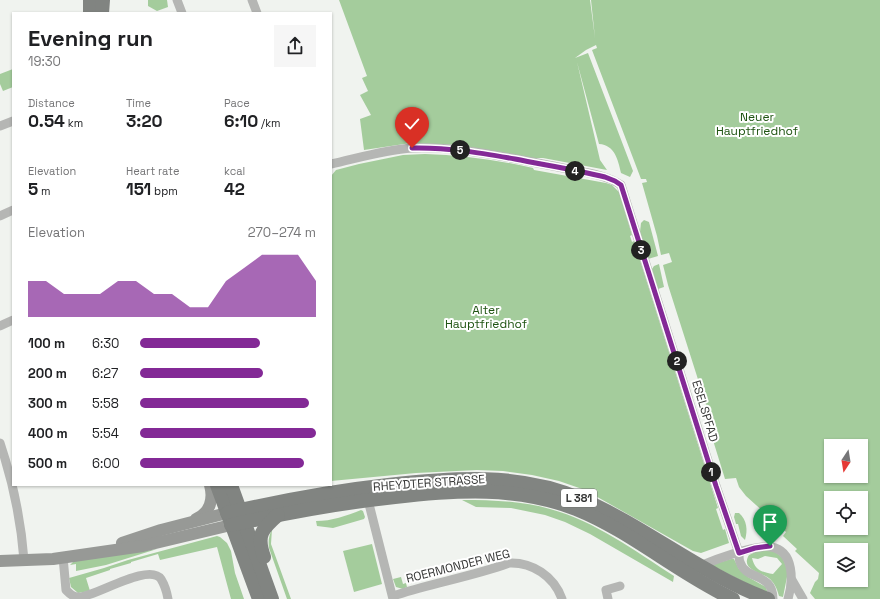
<!DOCTYPE html>
<meta charset="utf-8">
<style>
:root{--surface:#fff;--page:#f6f6f6;--text:#202124;--muted:#757577;--accent:#832996}
body{margin:0;font-family:"Space Grotesk",sans-serif;background:var(--page);color:var(--text);height:100vh;display:flex;flex-direction:column;font-size:15px;white-space:nowrap}
*{box-sizing:border-box;margin:0}
p{font-size:13px;color:var(--muted)}
.icon{flex:none;width:22px;height:22px;fill:none;stroke:currentColor;stroke-width:2;stroke-linecap:round;stroke-linejoin:round}
.map{position:relative;flex:1;overflow:hidden}
.sheet{position:absolute;left:12px;top:12px;width:320px;height:474px;display:flex;flex-direction:column;background:var(--surface);border-radius:0px;box-shadow:0 1px 3px #0004}
.sheet>*{flex:none}
.needle{width:26px;rotate:192deg}
.tools{position:absolute;left:824px;top:439px;display:grid;gap:8px}
.tools a{display:grid;place-items:center;width:44px;height:44px;border-radius:0px;background:var(--surface);box-shadow:0 1px 3px #0004;font-size:20px}
.pin{position:absolute;display:grid;place-items:center;width:34px;height:34px;color:#fff;margin:-41px -17px;border-radius:50% 50% 50% 0;rotate:-45deg;box-shadow:0 0 4px #0007}
.pin .icon{rotate:45deg}
.km{position:absolute;width:20px;height:20px;margin:-10px;border-radius:50%;background:#222;color:#fff;font-size:11px;line-height:20px;text-align:center}
.round{display:grid;place-items:center;flex:none;width:42px;height:42px;border-radius:0px;background:var(--page)}
.summary{display:flex;align-items:center;justify-content:space-between;height:68px;padding:0 16px}
h1{font-size:22px;font-weight:800;line-height:30px}
.metrics{display:grid;grid-template-columns:repeat(3,1fr);gap:6px;height:68px;padding:4px 16px}
.metrics div{display:grid;align-content:center}
.metrics b{font-size:17px;font-weight:800}
.metrics small{font-size:11px;font-weight:400}
.metrics p{font-size:11px}
.chart{height:112px;padding:8px 16px}
.chart p{display:flex;justify-content:space-between}
.chart svg{width:100%;height:72px;margin-top:4px;fill:var(--accent);opacity:.7}
ul{padding:0 16px;list-style:none;font-size:13px}
li{display:grid;grid-template-columns:64px 48px 1fr;align-items:center;height:30px}
li i{height:10px;border-radius:5px;background:var(--accent)}
.map>svg:first-child{display:block}
</style>
<div class="map">
<svg width="880" height="599" viewBox="0 0 880 599">
<rect width="100%" height="100%" fill="#f0f3ef"/>
<g fill="#a4cc9c" fill-rule="evenodd">
<polygon points="148,0 167,0 168,7 157,11 148,6"/>
<path d="M339,0h251l5,38 -4,-38h289v599h-65l-5,-6 5,-11 3,-3 1,-6 -24,-22 2,-2 -14,-13 3,-4 -40,-36 -7,-9 -3,-9 -11,1 -13,-42 -3,-23 -41,-129 -5,-20 9,-3 -3,-9 -8,2 -4,-19 -15,-53 5,-1 -1,-3h-5l-49,-129 5,-2 -1,-3 -10,5 -11,8 13,-5 45,118 -3,6 -9,-4c-3,-13 -6,-28 -22,-29l-22,-82 23,98 7,10 -64,-12h-12l-73,-13 -47,-2 -47,7 -4,-31 11,-4 -11,-20 8,-4 -6,-13 5,-2zM831,446h30v30h-30zM831,498h30v30h-30zM831,550h30v30h-30z"/>
<polygon points="13,69 13,87 3,91 0,84 0,74"/>
<path d="M425,154c36,1 73,6 108,14l1,2 72,13 6,2 7,7 13,43 -2,1 2,6 2,-1 84,267 -2,1 7,21 2,-1 4,14 -28,10 -8,-2 -108,-61 -26,-9 -27,-6 -29,-4 -26,-1 -61,3 -85,8v-305l5,-6 23,-6 44,-9z"/>
<polygon points="644,220 649,222 658,256 648,259 640,232 641,223"/>
<polygon points="659,264 664,287 658,289 652,269 654,266"/>
<path d="M462,500c30,0 60,1 88,9 45,12 85,42 124,67l-1,6 -83,-48 -25,-12 -20,-7 -34,-7 -35,-1z"/>
<path d="M361,510l2,1 2,6 -1,2 -31,9 -16,-2 -1,-5c16,0 30,-5 45,-11z"/>
<path d="M735,513h4c8,7 9,17 6,27l-4,-4 -3,-12h-2l-2,-7z"/>
<path d="M272,529l-1,15 20,55h-4l-18,-51c-1,-8 0,-12 3,-19z"/>
<polygon points="217,536 220,537 227,543 231,551 235,573 244,599 231,599 217,547 160,560 158,554 131,562 131,563 110,569 110,570 86,578 90,591 78,593 71,587 69,578 104,568 128,560"/>
<polygon points="372,544 382,584 354,592 343,551"/>
<polygon points="157,549 106,565 76,571 76,564 70,565 74,561"/>
<path d="M760,550l14,1 9,7 5,14 -5,25 -4,-1c-2,-7 -4,-12 -9,-17 -9,-7 -30,-9 -21,-24zM765,556l12,2 5,6 -9,10c-12,-2 -18,-4 -21,-16l6,1z"/>
<polygon points="731,559 734,559 739,569 748,577 766,587 768,594 711,565"/>
<polygon points="401,577 403,584 406,583 407,587 403,589 396,587 393,579"/>
</g>
<g fill="none" stroke-linecap="round" stroke-linejoin="round">
<g stroke="#b5b6b4" stroke-width="9">
<polyline points="177,0 182,13"/>
<polyline points="252,0 257,13"/>
<polyline points="0,126 13,121"/>
<path d="M331,164c27,-6 53,-14 81,-16 48,-2 104,11 151,20 19,4 42,6 58,17l95,301 23,67c0,3 0,7 1,9 6,19 33,10 33,37"/>
<polyline points="0,216 13,210"/>
<polyline points="0,326 13,320"/>
<path d="M0,443c13,39 21,77 24,117"/>
<polyline points="368,500 393,599"/>
<path d="M63,557l3,33c4,4 7,7 13,7 16,0 70,-35 82,-18 3,5 6,14 7,20"/>
<path d="M700,566c14,-6 56,-22 71,-19 24,4 22,35 17,52"/>
<polyline points="792,580 803,599"/>
<path d="M393,596c38,-13 78,-19 116,-33 23,-1 45,13 53,36"/>
<polyline points="608,599 606,590 620,586"/>
</g>
<g stroke="#979996" stroke-width="12">
<path d="M196,519c14,-6 18,-20 14,-34"/>
<polyline points="122,543 161,530 227,513"/>
<polyline points="0,561 53,559 143,546 231,525"/>
</g>
<g stroke="#818481" stroke-width="14">
<polyline points="90,13 90,0"/>
<polyline points="102,13 103,0"/>
<polyline points="217,485 259,599"/>
<polyline points="231,485 272,599"/>
<path d="M227,513c53,-12 107,-22 161,-28 64,-7 132,-13 193,14 65,28 120,75 187,100"/>
<path d="M231,525c54,-12 108,-22 164,-28 61,-7 123,-11 181,12 55,22 103,65 157,90"/>
<path d="M264,557c-8,-22 -2,-28 14,-42"/>
</g>
</g>
<g fill="none" stroke-linecap="round" stroke-linejoin="round">
<g stroke="#fff" stroke-width="8">
<path id="route" d="M412,148c35,-1 69,5 103,11 30,6 60,11 90,18l10,4 6,4 95,301 23,67 16,-5 15,-2"/>
</g>
<use href="#route" stroke="#832996" stroke-width="5"/>
</g>
<g text-anchor="middle" dominant-baseline="central" stroke-width="4" stroke-linejoin="round" paint-order="stroke">
<rect fill="#fff" stroke="#717271" stroke-width="1" x="561" y="489" width="36" height="18" rx="3"/>
<g font-size="11" font-weight="bold" fill="#343534">
<text x="579" y="498">L 381</text>
</g>
<g font-size="12" fill="#1f5412" stroke="#fff">
<text x="757" y="117">Neuer<tspan x="757" dy="14">Hauptfriedhof</tspan></text>
<text x="486" y="310">Alter<tspan x="486" dy="14">Hauptfriedhof</tspan></text>
</g>
<g font-size="12" fill="#343534" stroke="#fff">
<text transform="translate(705 411) rotate(73)">ESELSPFAD</text>
<text transform="translate(429 483) rotate(-4)">RHEYDTER STRASSE</text>
<text transform="translate(458 566) rotate(-14)">ROERMONDER WEG</text>
</g>
</g>
</svg>
<div class="tools">
<a><svg class="needle" viewBox="-14 -14 28 28"><path d="M0-13l5 13h-10z" fill="#e53935"/><path d="M0 13l5-13h-10z" fill="#757577"/></svg></a>
<a><svg class="icon" aria-label="locate" viewBox="0 0 24 24"><circle cx="12" cy="12" r="6"/><path d="M12 2v4M12 18v4M2 12h4M18 12h4"/></svg></a>
<a><svg class="icon" aria-label="layers" viewBox="0 0 24 24"><path d="M12 4l9 5-9 5-9-5zM3 14l9 5 9-5"/></svg></a>
</div>
<div class="pin" style="left:770px;top:546px;background:#1e9e55"><svg class="icon" aria-label="arrive" viewBox="0 0 24 24"><path d="M6 21V4h12l-3 4 3 4H6"/></svg></div>
<div class="pin" style="left:412px;top:148px;background:#d93025"><svg class="icon" aria-label="check" viewBox="0 0 24 24"><path d="M5 12l5 5 9-10"/></svg></div>
<b class="km" style="left:711px;top:472px">1</b>
<b class="km" style="left:677px;top:361px">2</b>
<b class="km" style="left:641px;top:250px">3</b>
<b class="km" style="left:575px;top:171px">4</b>
<b class="km" style="left:460px;top:150px">5</b>
<section class="sheet">
<div class="summary"><div><h1>Evening run</h1><p>19:30</p></div><a class="round"><svg class="icon" aria-label="share" viewBox="0 0 24 24"><path d="M12 15V3M7 8l5-5 5 5M5 13v7h14v-7"/></svg></a></div>
<div class="metrics">
<div><p>Distance</p><b>0.54<small> km</small></b></div>
<div><p>Time</p><b>3:20</b></div>
<div><p>Pace</p><b>6:10<small> /km</small></b></div>
</div>
<div class="metrics">
<div><p>Elevation</p><b>5<small> m</small></b></div>
<div><p>Heart rate</p><b>151<small> bpm</small></b></div>
<div><p>kcal</p><b>42</b></div>
</div>
<div class="chart"><p><span>Elevation</span>270–274 m</p>
<svg viewBox="0 0 160 44" preserveAspectRatio="none"><path d="M0 44V22L10 22L20 30L30 30L40 30L50 22L60 22L70 30L80 30L90 38L100 38L110 22L120 14L130 6L140 6L150 6L160 22V44z"/></svg>
</div>
<ul>
<li><b>100 m</b>6:30<i style="width:68%"></i></li>
<li><b>200 m</b>6:27<i style="width:70%"></i></li>
<li><b>300 m</b>5:58<i style="width:96%"></i></li>
<li><b>400 m</b>5:54<i style="width:100%"></i></li>
<li><b>500 m</b>6:00<i style="width:93%"></i></li>
</ul>
</section>
</div>
